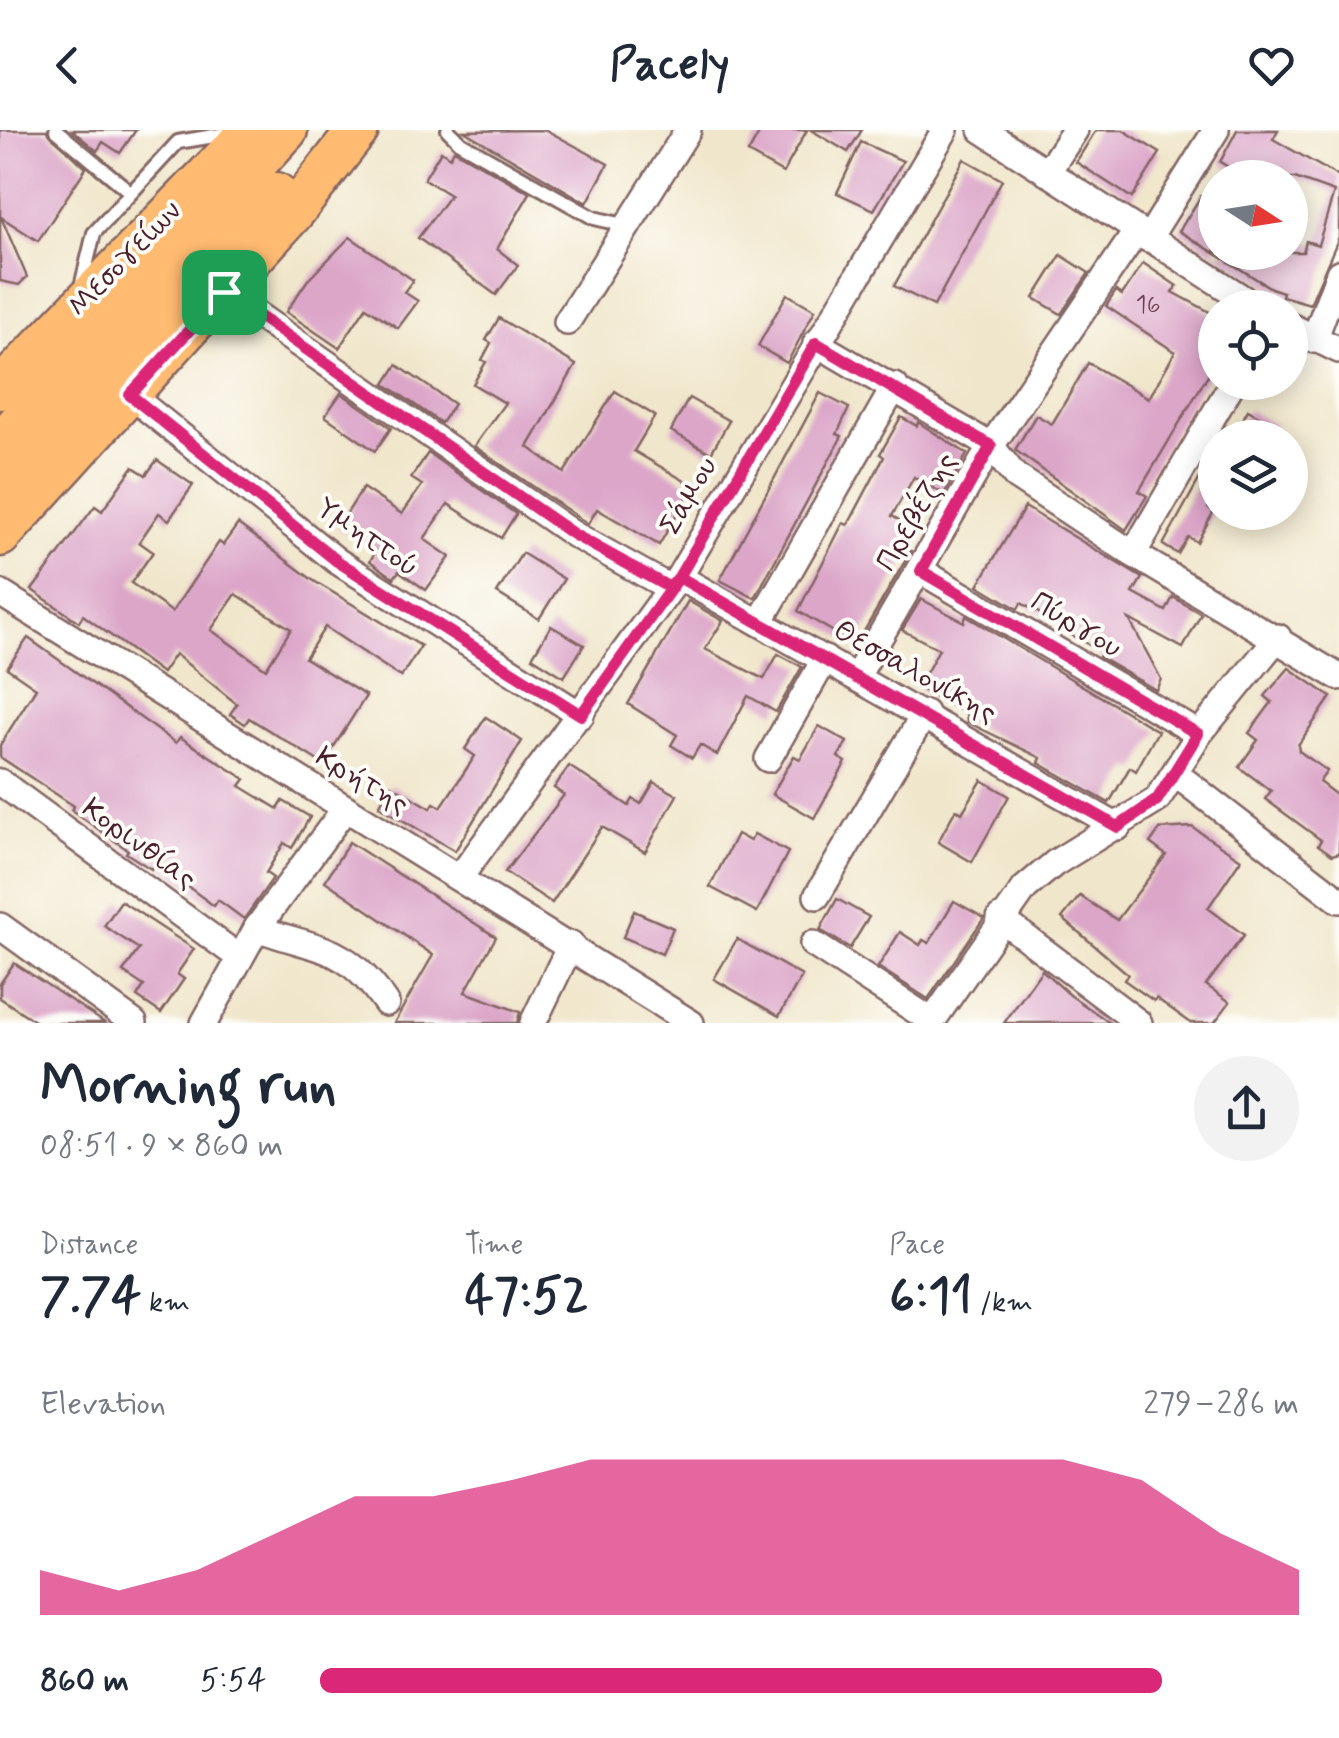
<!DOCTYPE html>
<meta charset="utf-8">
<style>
:root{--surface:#fff;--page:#f2f2f3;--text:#1f2937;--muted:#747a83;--accent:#db2777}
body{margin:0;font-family:Mynerve,sans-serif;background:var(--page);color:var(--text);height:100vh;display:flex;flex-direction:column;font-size:38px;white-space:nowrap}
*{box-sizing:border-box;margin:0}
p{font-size:32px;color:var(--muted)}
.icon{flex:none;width:55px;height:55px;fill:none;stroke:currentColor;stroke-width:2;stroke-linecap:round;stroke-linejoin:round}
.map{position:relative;height:893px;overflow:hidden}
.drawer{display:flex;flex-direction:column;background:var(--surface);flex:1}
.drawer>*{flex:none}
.needle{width:65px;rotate:102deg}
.buttons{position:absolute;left:1198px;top:30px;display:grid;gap:20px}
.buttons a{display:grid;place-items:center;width:110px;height:110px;border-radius:50%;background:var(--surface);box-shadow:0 5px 25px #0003;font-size:50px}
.pin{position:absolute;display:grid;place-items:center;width:85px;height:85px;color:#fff;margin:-42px;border-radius:20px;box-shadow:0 5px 15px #0006}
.round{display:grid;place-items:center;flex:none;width:105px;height:105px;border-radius:52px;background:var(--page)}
.overview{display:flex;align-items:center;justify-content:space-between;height:170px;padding:0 40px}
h1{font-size:55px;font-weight:800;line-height:75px}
.metrics{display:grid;grid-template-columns:repeat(3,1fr);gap:15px;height:170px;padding:10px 40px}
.metrics div{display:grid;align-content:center}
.metrics b{font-size:50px;font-weight:800}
.metrics small{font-size:28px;font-weight:400}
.metrics p{font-size:28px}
.chart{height:280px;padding:20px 40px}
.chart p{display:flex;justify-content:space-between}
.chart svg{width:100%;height:180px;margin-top:10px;fill:var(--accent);opacity:.7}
ul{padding:0 40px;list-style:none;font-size:32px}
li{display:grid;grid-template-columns:160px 120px 1fr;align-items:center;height:75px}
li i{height:25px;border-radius:12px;background:var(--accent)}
header{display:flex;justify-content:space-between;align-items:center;height:130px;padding:0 40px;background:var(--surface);font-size:45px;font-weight:800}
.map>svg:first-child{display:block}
</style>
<header><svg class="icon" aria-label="back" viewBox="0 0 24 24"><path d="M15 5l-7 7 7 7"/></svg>Pacely<svg class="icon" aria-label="heart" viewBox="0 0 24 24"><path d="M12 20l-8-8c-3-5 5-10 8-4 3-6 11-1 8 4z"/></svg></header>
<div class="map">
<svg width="1339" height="893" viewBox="0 0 1339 893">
<rect width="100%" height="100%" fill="#fdfcf7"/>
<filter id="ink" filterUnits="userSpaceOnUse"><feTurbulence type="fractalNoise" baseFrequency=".01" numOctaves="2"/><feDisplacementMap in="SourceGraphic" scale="20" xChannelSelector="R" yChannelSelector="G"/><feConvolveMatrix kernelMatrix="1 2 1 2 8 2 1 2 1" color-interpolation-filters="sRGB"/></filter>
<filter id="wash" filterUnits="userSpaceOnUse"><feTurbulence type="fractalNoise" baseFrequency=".0048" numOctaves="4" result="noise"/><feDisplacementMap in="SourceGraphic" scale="40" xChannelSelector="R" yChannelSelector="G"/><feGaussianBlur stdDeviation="2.25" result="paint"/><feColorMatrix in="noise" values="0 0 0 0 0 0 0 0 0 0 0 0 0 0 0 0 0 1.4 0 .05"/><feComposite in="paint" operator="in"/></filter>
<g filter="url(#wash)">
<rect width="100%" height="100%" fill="#f0e6cb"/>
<g id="blocks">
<g fill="#dca6c9" fill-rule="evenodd">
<polygon points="0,0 46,0 86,38 38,111 1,87 27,147 19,155 0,151"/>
<polygon points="72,0 136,0 120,23 103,12 97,21"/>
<polygon points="546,0 608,34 587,73 464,1"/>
<polygon points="761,0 807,0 783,43 748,23"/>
<polygon points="811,0 862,0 848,22"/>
<polygon points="1096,0 1123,0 1160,23 1132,68 1076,32"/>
<polygon points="1237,0 1278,0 1273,9 1339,47 1339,107 1310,174 1282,166 1283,162 1271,158 1179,101 1201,66 1215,74 1215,122 1303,122 1306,111 1318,115 1334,62 1295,48 1247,48 1220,32"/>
<polygon points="861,12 903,31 874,80 837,63"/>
<polygon points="454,20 530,63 497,119 518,135 496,165 418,108 450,65 424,49 441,21 450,27"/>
<polygon points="964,29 1002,50 934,176 894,156"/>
<polygon points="350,107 413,150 404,162 418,171 398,198 366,177 339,218 286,182 307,151"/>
<polygon points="1061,125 1089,143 1061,184 1034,168"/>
<polygon points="1143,133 1177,156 1173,162 1215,185 1215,233 1139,361 1147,366 1126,400 1015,320 1036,285 1052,294 1088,233 1149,268 1175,222 1106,176 1116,161 1122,165"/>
<polygon points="787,164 815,180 787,233 758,216"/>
<polygon points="499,188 576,235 528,317 564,343 615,261 655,286 634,321 693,356 659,415 597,379 588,394 474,316 505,273 473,254 486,232 482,230 491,213 486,210"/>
<polygon points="397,235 454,274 441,293 385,254"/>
<polygon points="341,263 391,298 375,321 325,286"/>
<polygon points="820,263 849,278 837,304 842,306 755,468 720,450"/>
<polygon points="689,268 729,291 711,323 671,301"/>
<polygon points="1248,280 1275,295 1268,308 1232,308"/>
<polygon points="901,287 917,296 918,292 967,324 944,364 914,347 892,386 915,399 904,418 911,421 856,515 798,481 843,393 848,395 884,327 880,324"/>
<polygon points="428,323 516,384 501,408 448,374 424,409 450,427 426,460 399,441 394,448 370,431 376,421 338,397 363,358 402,384 422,355 411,348"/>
<path d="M157,330l36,25 -24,35 -10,-7 -20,29 14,10 -22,31 41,29 47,-70 4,3 15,-21 76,57 107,65 -20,31 -76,-50 -20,31 61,38 -43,68 -74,-46 -4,6 -15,-10 7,-10 -62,-50 -13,19 -79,-58 -4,7 -47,-32 63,-84 7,5 31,-44 13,8zM236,464l55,35 -25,40 -55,-39z"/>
<polygon points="1200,348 1215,357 1208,378 1214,381 1197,412 1188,407 1178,424 1163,415"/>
<polygon points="1025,377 1142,448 1133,463 1166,481 1173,467 1201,484 1183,518 1129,489 1161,549 1156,560 1099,527 1102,522 1062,500 1064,497 1021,473 1018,479 978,455"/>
<polygon points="522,423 564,449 539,489 497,463"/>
<polygon points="921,469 964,492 966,486 1158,601 1136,641 1130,637 1109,673 1039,633 1041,628 967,592 966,583 918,558 939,519 902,500"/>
<polygon points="688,471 723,491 705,519 764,549 778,524 802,537 776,582 748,566 717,625 700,615 692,628 671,615 677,605 628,574"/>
<polygon points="551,496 584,515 564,547 532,527"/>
<polygon points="28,508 176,613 180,607 245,649 240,656 278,679 283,671 310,687 292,718 284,713 266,743 273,748 244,789 218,770 214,776 155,732 151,739 126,723 128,720 71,680 74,676 0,627 0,615 36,558 7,538"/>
<polygon points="1289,538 1331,567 1298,615 1299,621 1327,641 1319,652 1339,667 1339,723 1332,725 1318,715 1321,710 1265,669 1271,661 1239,637 1258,610 1249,603 1272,572 1265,566"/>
<polygon points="486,587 522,611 455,721 379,676 391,655 431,678 434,673 441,677 475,626 465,619"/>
<polygon points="819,596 847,612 838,627 846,632 814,688 772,664 794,626 800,629"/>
<polygon points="569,636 629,676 633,669 641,674 654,652 677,665 645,722 602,697 552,773 505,742 564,665 554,658"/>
<polygon points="982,650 1009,666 972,732 938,712 956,679 962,683"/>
<polygon points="1192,697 1241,729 1208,778 1244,805 1206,855 1230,872 1214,893 1191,893 1156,868 1154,871 1124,850 1128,844 1062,788 1080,766 1117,790 1166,725 1150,713 1160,699"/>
<polygon points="737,704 750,711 754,704 788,722 757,782 710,757"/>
<polygon points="349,712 496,807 465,862 520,882 517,893 394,893 433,825 325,751"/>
<polygon points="837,769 869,787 850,818 820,800"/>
<polygon points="121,771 194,819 177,844 184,849 161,883 137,867 144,856 123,842 139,819 104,796"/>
<polygon points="954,771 984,788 928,869 878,837 900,802 920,815 923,810 929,813"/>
<polygon points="634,781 673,798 662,824 623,807"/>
<polygon points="737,809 802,846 779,886 714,849"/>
<polygon points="14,833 55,860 105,893 38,893 0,868 0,854"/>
<polygon points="1042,840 1070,865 1110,893 1004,893"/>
</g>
</g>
</g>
<g filter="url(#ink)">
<use href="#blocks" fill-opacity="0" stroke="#846563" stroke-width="2.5"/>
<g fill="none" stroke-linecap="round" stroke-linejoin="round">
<g stroke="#846563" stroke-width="18">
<g id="lane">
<polyline points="56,0 129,61"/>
<polyline points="448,0 461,13 594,88 628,96"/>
<polyline points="81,157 94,103 178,12 232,3"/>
</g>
</g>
<g stroke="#846563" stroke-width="30">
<g id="street">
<polyline points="982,0 1258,178"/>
<polyline points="1047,43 1075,0"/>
<polyline points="1148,109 1216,0"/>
<polyline points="224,162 573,404 670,458"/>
<polyline points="567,192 688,0"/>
<polyline points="1290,196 1339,220"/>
<polyline points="1314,210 1339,143"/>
<polyline points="816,213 991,316 1015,346 1133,424 1339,547"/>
<polyline points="130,265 337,431 581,585"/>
<polyline points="1133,424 1233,252"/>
<polyline points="921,441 1199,604"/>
<polyline points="679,447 1118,697"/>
<polyline points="0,463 691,893"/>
<polyline points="760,492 895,256"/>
<polyline points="857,546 991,316 1136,102"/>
<polyline points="768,629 825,529"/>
<polyline points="1177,645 1339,770"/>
<polyline points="0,652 240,828"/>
<polyline points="460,747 679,447 945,0"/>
<polyline points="817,766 925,583"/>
<polyline points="1000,788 1139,893"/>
<polyline points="0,796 134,893"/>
<path d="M257,798c64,24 86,14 129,75"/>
<polyline points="813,814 932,891"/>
<polyline points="204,893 257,798 344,680"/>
<polyline points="533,893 571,814"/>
<polyline points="931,893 1025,758 1055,733 1157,670 1199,604 1278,507"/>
</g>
</g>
<g stroke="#846563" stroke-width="45">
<g id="primary">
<polyline points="0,259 251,0"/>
<polyline points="0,313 287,0"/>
<polyline points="0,360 276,63"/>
<polyline points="0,406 294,82 358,0"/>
</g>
</g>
<use href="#lane" stroke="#fff" stroke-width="12"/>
<use href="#street" stroke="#fff" stroke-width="25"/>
<use href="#primary" stroke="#ffbb71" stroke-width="40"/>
</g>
</g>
<g fill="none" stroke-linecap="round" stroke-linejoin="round" filter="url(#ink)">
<g stroke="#fff" stroke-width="20">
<polyline id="route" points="224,162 573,404 670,458 679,447 1118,697 1157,670 1198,604 921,441 991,316 816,213 679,447 581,585 337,431 130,265 224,162"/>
</g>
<use href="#route" stroke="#db2777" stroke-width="12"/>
</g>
<g text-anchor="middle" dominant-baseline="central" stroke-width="8" stroke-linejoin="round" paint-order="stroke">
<g font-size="25" fill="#6e4152">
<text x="1148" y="175">16</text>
</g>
<g font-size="30" fill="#4a1f2b" stroke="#fdfcf7">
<text transform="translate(125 129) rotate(-46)">Μεσογείων</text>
<text transform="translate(689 366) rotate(-60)">Σάμου</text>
<text transform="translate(917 382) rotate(-60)">Πρεβέζης</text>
<text transform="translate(367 408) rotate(34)">Υμηττού</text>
<text transform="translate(1076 495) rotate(31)">Πύργου</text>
<text transform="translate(915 542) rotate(29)">Θεσσαλονίκης</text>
<text transform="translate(362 651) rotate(31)">Κρήτης</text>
<text transform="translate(139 714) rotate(36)">Κορινθίας</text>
</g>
</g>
</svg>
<div class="buttons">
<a><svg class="needle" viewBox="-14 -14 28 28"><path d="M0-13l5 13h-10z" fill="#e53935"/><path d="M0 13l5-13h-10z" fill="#747a83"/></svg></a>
<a><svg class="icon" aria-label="locate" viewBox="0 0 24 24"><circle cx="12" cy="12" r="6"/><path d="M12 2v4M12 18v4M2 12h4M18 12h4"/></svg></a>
<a><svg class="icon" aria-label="layers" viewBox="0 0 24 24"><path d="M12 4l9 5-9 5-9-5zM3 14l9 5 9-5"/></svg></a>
</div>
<div class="pin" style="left:224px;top:162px;background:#1e9e55"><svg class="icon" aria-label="arrive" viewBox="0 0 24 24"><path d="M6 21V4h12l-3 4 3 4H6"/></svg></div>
</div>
<section class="drawer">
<div class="overview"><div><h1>Morning run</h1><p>08:51 · 9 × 860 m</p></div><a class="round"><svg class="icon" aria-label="share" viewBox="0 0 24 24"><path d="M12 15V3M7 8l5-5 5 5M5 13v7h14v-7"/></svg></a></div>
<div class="metrics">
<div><p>Distance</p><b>7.74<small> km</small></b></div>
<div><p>Time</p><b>47:52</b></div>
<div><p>Pace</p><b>6:11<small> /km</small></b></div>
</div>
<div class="chart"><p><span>Elevation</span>279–286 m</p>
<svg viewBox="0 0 160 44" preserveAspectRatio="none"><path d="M0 44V33L10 38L20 33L30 24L40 15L50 15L60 11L70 6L80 6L90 6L100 6L110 6L120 6L130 6L140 11L150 24L160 33V44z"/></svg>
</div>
<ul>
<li><b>860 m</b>5:54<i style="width:86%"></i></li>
</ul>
</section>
